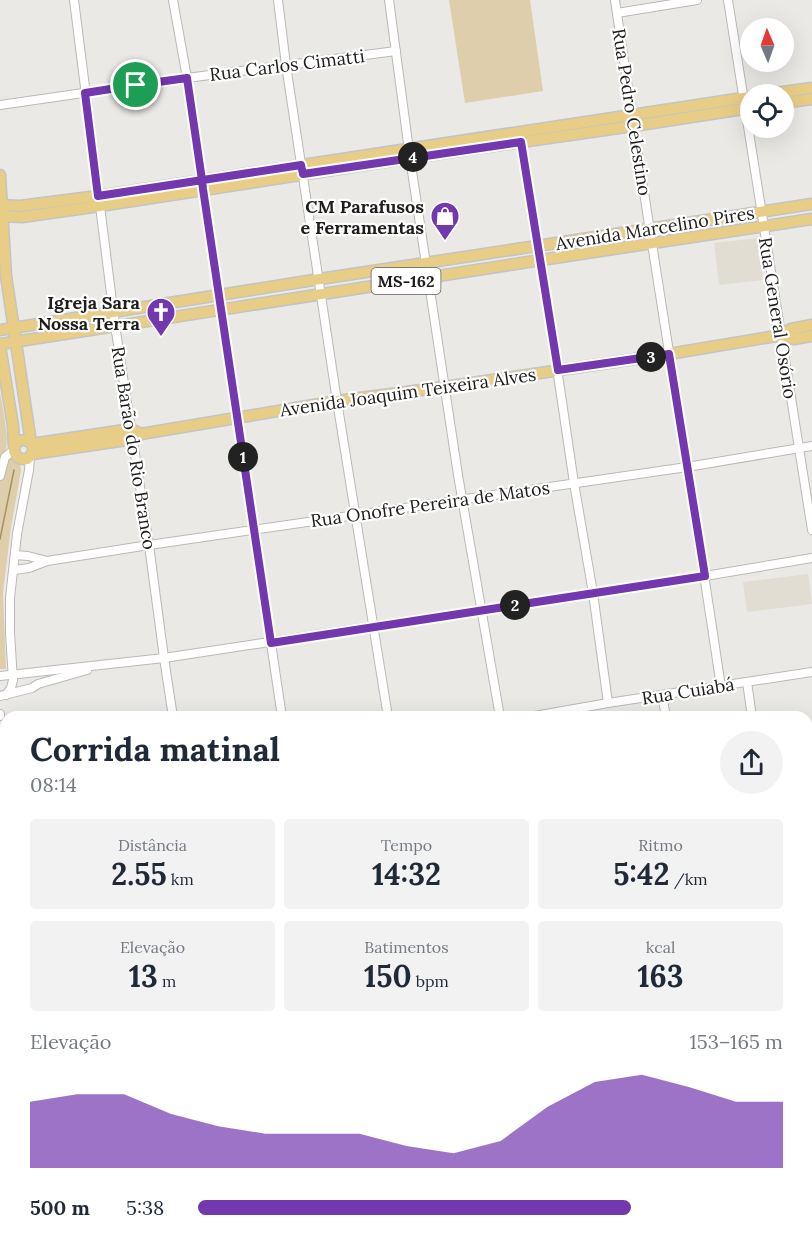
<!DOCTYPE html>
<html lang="pt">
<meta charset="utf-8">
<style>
:root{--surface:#fff;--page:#f2f2f3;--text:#1f2937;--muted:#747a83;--accent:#7338ae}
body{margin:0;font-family:Lora,serif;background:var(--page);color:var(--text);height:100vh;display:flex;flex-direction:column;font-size:22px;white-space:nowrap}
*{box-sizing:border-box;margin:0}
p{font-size:20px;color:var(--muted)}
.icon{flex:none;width:33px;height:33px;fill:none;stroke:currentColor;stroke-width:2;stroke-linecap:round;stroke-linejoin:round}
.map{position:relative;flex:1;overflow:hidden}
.drawer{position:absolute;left:0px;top:711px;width:813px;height:531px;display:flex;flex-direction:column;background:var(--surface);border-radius:18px 18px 0 0;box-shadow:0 6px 24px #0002}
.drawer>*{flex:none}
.needle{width:39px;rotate:358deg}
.controls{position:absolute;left:740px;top:18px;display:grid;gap:12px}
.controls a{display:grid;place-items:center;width:54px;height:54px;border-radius:50%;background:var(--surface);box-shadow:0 6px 24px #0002;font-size:30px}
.pin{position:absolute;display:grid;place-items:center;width:51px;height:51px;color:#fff;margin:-26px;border:3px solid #fff;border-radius:50%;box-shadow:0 2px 6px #0007}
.km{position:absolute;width:30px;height:30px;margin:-15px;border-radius:50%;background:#222;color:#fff;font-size:16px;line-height:30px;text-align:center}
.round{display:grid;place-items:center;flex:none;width:63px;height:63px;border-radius:32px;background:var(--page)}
.overview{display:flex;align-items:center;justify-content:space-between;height:102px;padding:0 30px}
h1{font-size:33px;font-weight:700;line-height:45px}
.metrics{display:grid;grid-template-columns:repeat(3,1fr);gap:9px;height:102px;padding:6px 30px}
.metrics div{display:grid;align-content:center;border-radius:6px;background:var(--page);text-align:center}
.metrics b{font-size:30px;font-weight:700}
.metrics small{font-size:16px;font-weight:400}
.metrics p{font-size:16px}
.chart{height:168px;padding:12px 30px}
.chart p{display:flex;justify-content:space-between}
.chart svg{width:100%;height:108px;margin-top:6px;fill:var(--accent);opacity:.7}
ul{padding:0 30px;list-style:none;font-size:20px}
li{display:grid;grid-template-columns:96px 72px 1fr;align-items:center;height:45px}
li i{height:15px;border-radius:8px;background:var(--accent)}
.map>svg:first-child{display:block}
</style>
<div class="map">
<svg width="812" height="1242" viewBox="0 0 812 1242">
<rect width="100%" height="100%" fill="#eae9e5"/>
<g fill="#e1ddd2">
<polygon points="758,238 763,280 719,285 714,243"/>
<polygon points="808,574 812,604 747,612 743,582"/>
</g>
<g fill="#deceab">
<polygon points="449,0 530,0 543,91 465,103"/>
<path d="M0,393c3,16 6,31 7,46 0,8 -3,13 -1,20h3l2,-4 9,9 1,7 -10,56 -8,66 3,76h-6z"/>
</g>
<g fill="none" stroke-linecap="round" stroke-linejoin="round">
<polyline stroke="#a9925e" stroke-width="1.5" points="0,539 14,470"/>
<g stroke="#bbb9b6" stroke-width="10">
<g id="minor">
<polyline points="74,0 115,325 149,545 164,658 173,717"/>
<polyline points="173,0 187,78 282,717"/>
<polyline points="278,0 286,65 337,401 388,717"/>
<polyline points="389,0 410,158 458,475 500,717"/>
<path d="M615,0c33,229 72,457 106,687"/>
<polyline points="728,0 812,530"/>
<polyline points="617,13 697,0"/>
<polyline points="0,105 187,78 396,51"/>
<polyline points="520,139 541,260 574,483 593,593 608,703"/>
<polyline points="0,476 5,457 14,450"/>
<polyline points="15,555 28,556 47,561"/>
<polyline points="14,570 29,568 47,561 149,545 687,467 812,446"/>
<polyline points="0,676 164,658 705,576 812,558"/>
<polyline points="747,682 752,717"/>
<polyline points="6,695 11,688 13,680 10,633 10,598 17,534 29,470 30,457"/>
<polyline points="662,695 666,717"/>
<polyline points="0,696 32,688 38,684 87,670"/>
<polyline points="581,708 582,717"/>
<polyline points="0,714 0,716"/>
<polyline points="529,717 608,703 812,672"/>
<polyline points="0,798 6,797"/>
<polyline points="807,818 812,817"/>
<polyline points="0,890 6,930"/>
<polyline points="807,962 812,961"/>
<polyline points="0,978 6,977"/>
<polyline points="0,1079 6,1073"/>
<polyline points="807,1091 812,1123"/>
<polyline points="69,1236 71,1242"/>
<polyline points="526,1236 528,1242"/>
<polyline points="579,1236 580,1242"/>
<polyline points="663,1236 664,1242"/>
<polyline points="747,1236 748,1242"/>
</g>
</g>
<g stroke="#c4c4c4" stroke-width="13">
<g id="major">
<polyline points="768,94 812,88"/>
<polyline points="783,103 812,99"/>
<path d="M0,175l6,101 25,167c4,6 2,12 -4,16 -7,1 -12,-2 -13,-9l2,-7c5,-4 9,-4 15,0"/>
<polyline points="0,205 20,206 98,196 750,97"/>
<polyline points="0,216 22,217 100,206 410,158 633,126 750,108"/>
<polyline points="0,330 320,279 812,204"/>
<polyline points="782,335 794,339 812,336"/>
<polyline points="0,344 541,260 812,219"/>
<polyline points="0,346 13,426 14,446"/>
<polyline points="32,444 131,429 141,434"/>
<polyline points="32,454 133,439 141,434 337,401 445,387 669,354 782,335 791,329 812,325"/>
</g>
</g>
<use href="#minor" stroke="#fff" stroke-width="8"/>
<use href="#major" stroke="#e8cd86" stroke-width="10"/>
</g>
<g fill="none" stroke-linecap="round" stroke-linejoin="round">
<g stroke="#fff" stroke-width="12">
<polyline id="route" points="136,85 187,78 202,180 203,189 271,643 705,576 669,354 558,370 521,142 303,174 301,165 98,196 85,93 136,85"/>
</g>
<use href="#route" stroke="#7338ae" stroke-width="8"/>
</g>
<defs>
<g id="shop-pin" transform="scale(1.5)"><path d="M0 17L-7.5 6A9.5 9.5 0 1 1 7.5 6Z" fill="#7338ae" stroke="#fff"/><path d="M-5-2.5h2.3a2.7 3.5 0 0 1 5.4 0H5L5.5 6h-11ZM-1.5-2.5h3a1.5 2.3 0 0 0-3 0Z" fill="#fff"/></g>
<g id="church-pin" transform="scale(1.5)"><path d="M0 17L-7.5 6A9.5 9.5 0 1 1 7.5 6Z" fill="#7338ae" stroke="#fff"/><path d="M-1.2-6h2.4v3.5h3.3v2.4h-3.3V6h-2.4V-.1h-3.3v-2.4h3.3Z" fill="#fff"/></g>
</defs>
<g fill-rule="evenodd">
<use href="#shop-pin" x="445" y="216"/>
<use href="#church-pin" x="161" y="312"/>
</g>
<g text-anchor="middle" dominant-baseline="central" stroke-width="4.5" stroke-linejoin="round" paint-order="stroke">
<rect fill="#fff" stroke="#626160" stroke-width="1.5" x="371.5" y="268" width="69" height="26" rx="4.5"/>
<g font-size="16" font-weight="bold" fill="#1e1d1c">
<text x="406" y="281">MS-162</text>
</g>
<g font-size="18" fill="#1e1d1c" stroke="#fff">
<text transform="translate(287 65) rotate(-7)">Rua Carlos Cimatti</text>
<text transform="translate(632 112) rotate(81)">Rua Pedro Celestino</text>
<text transform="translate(655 228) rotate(-9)">Avenida Marcelino Pires</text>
<text transform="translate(778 318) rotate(81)">Rua General Osório</text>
<text transform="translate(408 392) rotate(-8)">Avenida Joaquim Teixeira Alves</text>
<text transform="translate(134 448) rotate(81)">Rua Barão do Rio Branco</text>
<text transform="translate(430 504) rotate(-8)">Rua Onofre Pereira de Matos</text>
<text transform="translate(688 691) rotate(-9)">Rua Cuiabá</text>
</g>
<g font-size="18" font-weight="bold" fill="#1e1d1c" stroke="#fff" text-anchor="end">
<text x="424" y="206">CM Parafusos<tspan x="424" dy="21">e Ferramentas</tspan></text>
<text x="140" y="302">Igreja Sara<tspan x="140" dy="21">Nossa Terra</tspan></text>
</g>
</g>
</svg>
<div class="controls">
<a><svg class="needle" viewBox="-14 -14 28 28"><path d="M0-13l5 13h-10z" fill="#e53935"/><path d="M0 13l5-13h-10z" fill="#747a83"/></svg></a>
<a><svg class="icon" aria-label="locate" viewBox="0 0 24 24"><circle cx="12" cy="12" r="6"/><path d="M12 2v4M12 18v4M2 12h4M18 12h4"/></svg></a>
</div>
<div class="pin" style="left:136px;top:85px;background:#1e9e55"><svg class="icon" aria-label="arrive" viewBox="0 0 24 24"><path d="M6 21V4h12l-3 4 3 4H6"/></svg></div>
<b class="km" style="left:243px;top:457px">1</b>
<b class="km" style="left:515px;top:605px">2</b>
<b class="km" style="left:651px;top:357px">3</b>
<b class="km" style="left:413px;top:157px">4</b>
<section class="drawer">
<div class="overview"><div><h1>Corrida matinal</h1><p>08:14</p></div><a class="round"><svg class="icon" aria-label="share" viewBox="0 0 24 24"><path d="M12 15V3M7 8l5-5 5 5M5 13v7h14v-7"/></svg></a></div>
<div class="metrics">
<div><p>Distância</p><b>2.55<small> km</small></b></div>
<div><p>Tempo</p><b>14:32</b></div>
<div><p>Ritmo</p><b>5:42<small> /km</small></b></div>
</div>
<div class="metrics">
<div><p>Elevação</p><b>13<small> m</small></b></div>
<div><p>Batimentos</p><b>150<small> bpm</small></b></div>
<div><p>kcal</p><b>163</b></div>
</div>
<div class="chart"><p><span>Elevação</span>153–165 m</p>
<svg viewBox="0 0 160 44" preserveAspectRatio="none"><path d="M0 44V17L10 14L20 14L30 22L40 27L50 30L60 30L70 30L80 35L90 38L100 33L110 19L120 9L130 6L140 11L150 17L160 17V44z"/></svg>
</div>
<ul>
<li><b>500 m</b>5:38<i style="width:74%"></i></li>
</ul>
</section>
</div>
